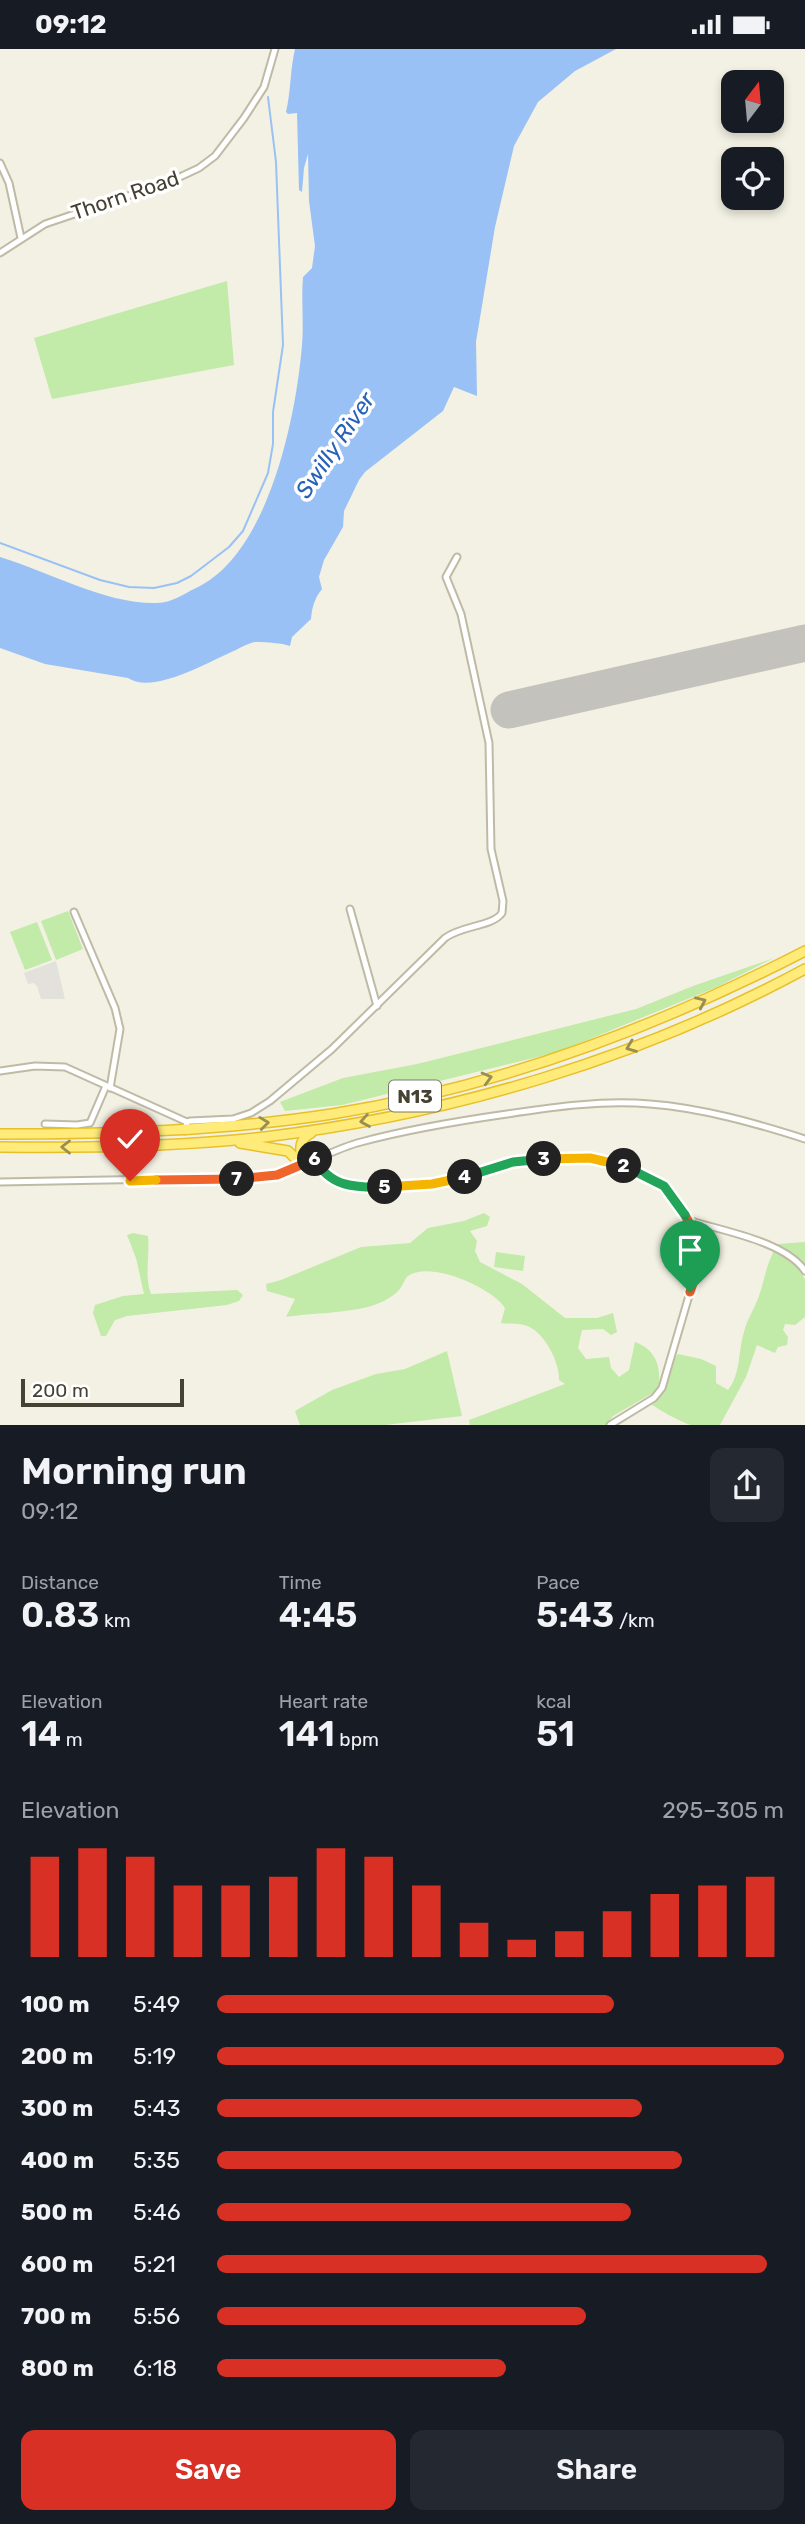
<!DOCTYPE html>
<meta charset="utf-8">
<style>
:root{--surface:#171b24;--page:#242831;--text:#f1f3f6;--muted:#9ea1a6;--accent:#d93025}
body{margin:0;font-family:Rubik,sans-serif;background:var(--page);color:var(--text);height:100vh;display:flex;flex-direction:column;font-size:26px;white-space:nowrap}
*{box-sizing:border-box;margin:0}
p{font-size:23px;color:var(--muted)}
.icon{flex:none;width:38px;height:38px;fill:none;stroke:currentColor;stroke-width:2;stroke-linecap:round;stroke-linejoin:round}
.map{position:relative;height:1376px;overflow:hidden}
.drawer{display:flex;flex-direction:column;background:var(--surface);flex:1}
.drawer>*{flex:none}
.needle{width:46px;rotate:16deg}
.controls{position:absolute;left:721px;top:21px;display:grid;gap:14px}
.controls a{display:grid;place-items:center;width:63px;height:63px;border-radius:14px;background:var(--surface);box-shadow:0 4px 10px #0003;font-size:35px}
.scale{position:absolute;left:21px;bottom:18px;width:163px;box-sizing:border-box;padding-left:7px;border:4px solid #454133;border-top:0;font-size:19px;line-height:24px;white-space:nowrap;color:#454133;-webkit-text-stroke:5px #fff;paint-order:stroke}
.pin{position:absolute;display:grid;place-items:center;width:60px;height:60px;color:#fff;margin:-72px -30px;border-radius:50% 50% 50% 0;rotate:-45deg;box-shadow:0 0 7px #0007}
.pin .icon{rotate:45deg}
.km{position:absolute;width:35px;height:35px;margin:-18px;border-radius:50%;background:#222;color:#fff;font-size:19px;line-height:35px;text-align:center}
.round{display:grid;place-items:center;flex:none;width:74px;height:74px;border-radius:14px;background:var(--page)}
.head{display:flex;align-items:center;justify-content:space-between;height:119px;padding:0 21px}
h1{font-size:38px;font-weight:600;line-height:52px}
.metrics{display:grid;grid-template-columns:repeat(3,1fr);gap:10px;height:119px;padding:7px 21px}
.metrics div{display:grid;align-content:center}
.metrics b{font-size:35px;font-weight:600}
.metrics small{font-size:19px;font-weight:400}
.metrics p{font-size:19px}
.chart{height:196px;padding:14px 21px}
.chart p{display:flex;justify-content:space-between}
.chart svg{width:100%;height:126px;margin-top:7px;stroke:var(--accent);stroke-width:6}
.action{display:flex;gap:14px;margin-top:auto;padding:14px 21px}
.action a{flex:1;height:80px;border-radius:14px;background:var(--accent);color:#fff;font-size:28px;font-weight:600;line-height:80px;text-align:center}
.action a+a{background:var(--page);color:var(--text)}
ul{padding:0 21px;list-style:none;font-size:23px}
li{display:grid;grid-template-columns:112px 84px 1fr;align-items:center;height:52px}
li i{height:18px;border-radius:9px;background:var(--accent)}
.status{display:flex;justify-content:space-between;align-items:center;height:49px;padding:0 35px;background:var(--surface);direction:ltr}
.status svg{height:19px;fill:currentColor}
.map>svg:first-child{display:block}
</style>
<div class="status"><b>09:12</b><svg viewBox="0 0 49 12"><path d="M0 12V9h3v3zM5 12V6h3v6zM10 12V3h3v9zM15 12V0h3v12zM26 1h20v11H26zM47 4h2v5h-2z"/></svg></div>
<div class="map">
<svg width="805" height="1376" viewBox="0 0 805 1376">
<rect width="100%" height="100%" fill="#f3f1e3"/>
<g fill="#c2eaa8">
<polygon points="227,232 234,316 52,350 34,289"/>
<polygon points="68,862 83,900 56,911 41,872"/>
<polygon points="37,873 52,911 25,921 10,883"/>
<polygon points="774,909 717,938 558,1003 342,1056 285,1062 280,1053 343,1029 417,1015 636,960 693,937"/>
<path d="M484,1164l6,4 -3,9 -17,5 7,10 -2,10 5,11 42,22 43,34h32l16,-5 4,19 -6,3 -8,-6 -21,1 -4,18 8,11 23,-2 2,11 8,9 10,-7 6,-28c22,8 27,27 23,48l-45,26 -7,9h-136l-1,-5 96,-36 -6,-4c1,-18 -16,-51 -35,-55 -7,-2 -16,-1 -23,-2l4,-15c-12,-20 -75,-48 -97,-32 -4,3 -5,10 -9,14 -6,7 -18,13 -28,16 -22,7 -60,7 -85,11l9,-18 -28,-8 -1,-7 15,-4 80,-33 49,-4 18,-15 36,-7z"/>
<path d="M133,1184l15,3c2,21 -4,39 3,58l86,-4 6,5 -4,6 -12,4 -100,11 -12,4 -9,16h-5l-8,-23 2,-8 28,-9 21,-2 -8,-36 -9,-23z"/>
<path d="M805,1193v24h-6l6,14v37l-10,8 -10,-1 -2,6 5,7 -1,8 -9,2 -3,6 -18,-8 -11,32 -26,48c-8,0 -21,0 -29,0 -8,-2 -34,-16 -40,-21 14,-10 18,-25 20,-42l7,-8 23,5 15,7v17l12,7c13,-16 10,-39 16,-58 3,-13 11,-24 15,-36 6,-18 8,-36 19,-52z"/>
<polygon points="496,1203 525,1207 523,1222 494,1218"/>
<polygon points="447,1302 462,1367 385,1376 300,1376 295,1362 332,1341 376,1325 405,1320"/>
</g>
<polygon fill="#e3e1dc" points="56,912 65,950 41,950 37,937 34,934 28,935 24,924"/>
<path fill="#9ac1f5" d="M295,0h321l-41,22 -37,31 -24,44 -19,81 -19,115 1,54 -23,-9 -11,24 -78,61 -6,8 -15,31 -1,16 -19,33 -5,17 3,12c-8,10 -10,19 -11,30l-19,18 -2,9c-9,-3 -23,-4 -33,-4 -6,0 -15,5 -21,8 -26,11 -83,45 -108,28l-83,-14 -45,-16v-91c50,15 104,47 157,46 15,0 26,-9 39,-15 72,-33 100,-170 106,-243 2,-22 -1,-45 1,-68l9,-9 3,-22 -6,-45 -1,-47 -4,14 -2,24 -3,-2 -2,-77 -9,1 -2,-2c5,-21 4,-42 9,-63z"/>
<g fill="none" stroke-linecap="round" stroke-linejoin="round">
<polyline stroke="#9ac1f5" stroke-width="2" points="0,494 100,531 129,538 154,539 177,534 191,527 229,498 243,482 268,424 273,395 273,363 283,296 276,113 268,48"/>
<polyline stroke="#c4c2bc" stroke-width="37" points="509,661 805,594"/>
<g stroke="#bfbaa5" stroke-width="9">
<g id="minor">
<polyline points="0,114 9,134 21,189"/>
<polyline points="0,204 45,175 169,133 199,119 215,107 244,69 264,38 275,0"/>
<polyline points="350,860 377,957"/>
<polyline points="74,863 115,959 120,980 110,1039"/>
<polyline points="0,1022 35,1017 65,1018 187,1073"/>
<polyline points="45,1075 77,1076 90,1074 106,1037"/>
<path d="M185,1082l2,-9 3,-1 43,-2 18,-6 19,-12 62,-52 113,-111c17,-13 47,-11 57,-25l1,-12 -12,-52 -2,-106 -28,-129 -15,-37 11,-20"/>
<path d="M315,1110c3,6 6,13 12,17 27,19 91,12 121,5 22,-5 44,-14 67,-19 64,-13 140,-5 173,58 34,11 97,21 117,51"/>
<path d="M0,1133l267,-5c33,-6 62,-27 94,-35 48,-13 97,-21 146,-28 47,-7 95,-14 143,-10 52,4 105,19 155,35"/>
<polyline points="610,1376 654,1349 662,1339 700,1209 698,1189 688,1171"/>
</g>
</g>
<g stroke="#e7c029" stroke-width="12">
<g id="trunk">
<path d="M0,1085c111,0 222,-3 332,-20 166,-27 324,-86 473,-163"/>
<polyline points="240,1094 288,1102 302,1116"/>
<path d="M0,1098c88,1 177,0 265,-10 187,-23 374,-78 540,-168"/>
<path d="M302,1116c-1,-13 -5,-25 9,-32"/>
</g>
</g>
<use href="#minor" stroke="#fff" stroke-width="5"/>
<use href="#trunk" stroke="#ffeb79" stroke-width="9"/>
</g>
<defs><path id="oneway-chevron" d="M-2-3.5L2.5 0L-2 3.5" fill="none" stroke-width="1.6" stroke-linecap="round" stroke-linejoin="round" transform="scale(1.75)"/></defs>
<g stroke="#998e52">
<use href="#oneway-chevron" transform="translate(701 953) rotate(-24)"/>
<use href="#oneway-chevron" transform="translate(631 998) rotate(159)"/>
<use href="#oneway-chevron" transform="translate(487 1029) rotate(-15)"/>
<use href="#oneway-chevron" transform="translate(365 1072) rotate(170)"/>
<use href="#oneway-chevron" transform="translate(264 1074) rotate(-7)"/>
<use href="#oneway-chevron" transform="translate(66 1098) rotate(180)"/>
</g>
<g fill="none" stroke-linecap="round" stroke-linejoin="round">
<g stroke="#fff" stroke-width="14">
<path id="split-1" d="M685,1166c18,33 17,43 5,77"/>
</g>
<g stroke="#fff" stroke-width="14">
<polyline id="split-2" points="624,1117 664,1137 685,1166"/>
</g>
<g stroke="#fff" stroke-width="14">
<polyline id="split-3" points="544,1110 590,1109 624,1117"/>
</g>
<g stroke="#fff" stroke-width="14">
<polyline id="split-4" points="465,1128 513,1113 544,1110"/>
</g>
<g stroke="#fff" stroke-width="14">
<polyline id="split-5" points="385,1138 432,1135 465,1128"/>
</g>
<g stroke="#fff" stroke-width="14">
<path id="split-6" d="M315,1110c15,28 40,29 70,28"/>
</g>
<g stroke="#fff" stroke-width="14">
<polyline id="split-7" points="237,1130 277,1126 315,1110"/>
</g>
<g stroke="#fff" stroke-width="14">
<polyline id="split-8" points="156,1131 237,1130"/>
</g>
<g stroke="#fff" stroke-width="14">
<polyline id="split-9" points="130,1132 156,1131"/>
</g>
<use href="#split-1" stroke="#f0652b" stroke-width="9"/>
<use href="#split-2" stroke="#22a559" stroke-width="9"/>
<use href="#split-3" stroke="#f5b400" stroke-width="9"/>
<use href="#split-4" stroke="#22a559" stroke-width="9"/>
<use href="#split-5" stroke="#f5b400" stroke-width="9"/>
<use href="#split-6" stroke="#22a559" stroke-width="9"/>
<use href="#split-7" stroke="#f0652b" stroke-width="9"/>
<use href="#split-8" stroke="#f0652b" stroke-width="9"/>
<use href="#split-9" stroke="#f5b400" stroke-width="9"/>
</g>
<g text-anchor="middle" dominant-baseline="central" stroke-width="7" stroke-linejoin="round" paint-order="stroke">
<rect fill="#fff" stroke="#7d7a70" stroke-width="2" x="389" y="1031.5" width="52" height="31" rx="5"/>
<g font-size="19" font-weight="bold" fill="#454133">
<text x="415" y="1047">N13</text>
</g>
<g font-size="21" fill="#454133" stroke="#fff">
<text transform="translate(125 146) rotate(-19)">Thorn Road</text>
</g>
<g font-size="23" font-style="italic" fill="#2662b7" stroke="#fff">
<text transform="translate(335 396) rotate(-56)">Swilly River</text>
</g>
</g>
</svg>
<div class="controls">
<a><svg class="needle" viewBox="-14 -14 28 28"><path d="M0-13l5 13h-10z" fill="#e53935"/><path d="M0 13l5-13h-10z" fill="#9ea1a6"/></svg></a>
<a><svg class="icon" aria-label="locate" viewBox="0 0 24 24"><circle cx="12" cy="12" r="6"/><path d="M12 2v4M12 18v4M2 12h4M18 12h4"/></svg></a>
</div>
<div class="scale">200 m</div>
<div class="pin" style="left:690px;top:1243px;background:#1e9e55"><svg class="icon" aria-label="arrive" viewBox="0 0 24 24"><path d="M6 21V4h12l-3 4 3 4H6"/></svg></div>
<div class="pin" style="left:130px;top:1132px;background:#d93025"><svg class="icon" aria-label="check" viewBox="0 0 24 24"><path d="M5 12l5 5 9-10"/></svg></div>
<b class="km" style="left:624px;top:1117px">2</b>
<b class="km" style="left:544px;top:1110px">3</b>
<b class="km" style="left:465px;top:1128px">4</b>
<b class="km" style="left:385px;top:1138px">5</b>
<b class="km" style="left:315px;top:1110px">6</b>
<b class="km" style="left:237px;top:1130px">7</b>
</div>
<section class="drawer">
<div class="head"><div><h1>Morning run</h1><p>09:12</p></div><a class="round"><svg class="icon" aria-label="share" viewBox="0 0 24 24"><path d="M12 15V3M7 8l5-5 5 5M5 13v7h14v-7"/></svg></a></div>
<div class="metrics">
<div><p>Distance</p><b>0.83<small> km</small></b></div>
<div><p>Time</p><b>4:45</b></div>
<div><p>Pace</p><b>5:43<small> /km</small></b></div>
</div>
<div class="metrics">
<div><p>Elevation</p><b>14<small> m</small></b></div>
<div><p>Heart rate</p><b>141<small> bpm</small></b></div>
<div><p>kcal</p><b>51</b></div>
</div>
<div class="chart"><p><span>Elevation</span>295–305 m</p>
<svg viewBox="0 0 160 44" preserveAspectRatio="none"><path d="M5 44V9M15 44V6M25 44V9M35 44V19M45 44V19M55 44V16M65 44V6M75 44V9M85 44V19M95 44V32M105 44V38M115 44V35M125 44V28M135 44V22M145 44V19M155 44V16"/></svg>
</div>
<ul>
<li><b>100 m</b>5:49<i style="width:70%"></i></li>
<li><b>200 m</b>5:19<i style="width:100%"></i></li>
<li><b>300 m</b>5:43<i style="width:75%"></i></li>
<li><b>400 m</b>5:35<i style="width:82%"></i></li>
<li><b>500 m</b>5:46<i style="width:73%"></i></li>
<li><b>600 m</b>5:21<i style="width:97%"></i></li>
<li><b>700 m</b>5:56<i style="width:65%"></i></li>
<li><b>800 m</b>6:18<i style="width:51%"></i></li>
</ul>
<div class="action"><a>Save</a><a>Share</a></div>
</section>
